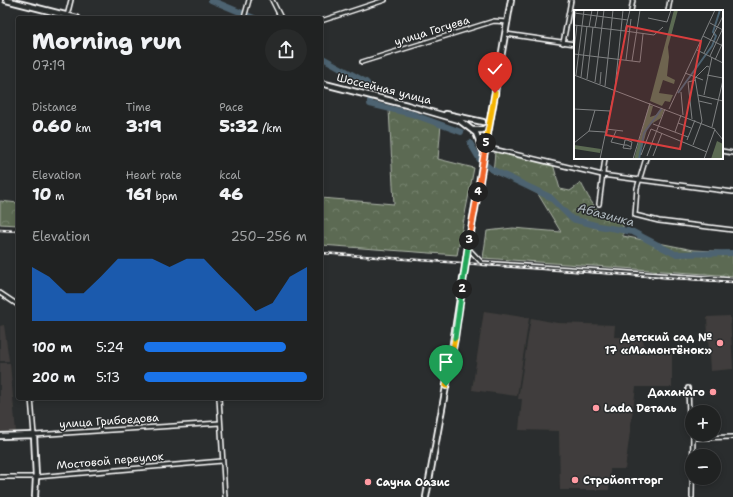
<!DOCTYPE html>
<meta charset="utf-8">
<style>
:root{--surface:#202222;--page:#282a2a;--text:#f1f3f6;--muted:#a2a4a5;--line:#3d3f40;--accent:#1a73e8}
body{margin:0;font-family:"Shantell Sans",sans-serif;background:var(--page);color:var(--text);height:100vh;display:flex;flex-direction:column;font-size:15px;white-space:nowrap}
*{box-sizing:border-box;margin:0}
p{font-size:13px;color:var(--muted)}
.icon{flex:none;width:22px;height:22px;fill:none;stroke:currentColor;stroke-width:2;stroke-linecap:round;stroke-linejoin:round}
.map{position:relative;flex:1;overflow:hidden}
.sheet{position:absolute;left:16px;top:16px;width:307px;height:384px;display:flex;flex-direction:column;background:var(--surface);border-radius:4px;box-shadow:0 2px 6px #0003,0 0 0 1px var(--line)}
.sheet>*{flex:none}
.controls{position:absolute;left:685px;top:405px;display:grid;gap:8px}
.controls a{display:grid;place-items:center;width:36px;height:36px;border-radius:50%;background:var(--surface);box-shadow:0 2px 6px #0003,0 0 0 1px var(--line);font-size:20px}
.pin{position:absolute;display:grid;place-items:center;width:34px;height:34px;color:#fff;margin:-41px -17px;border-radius:50% 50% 50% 0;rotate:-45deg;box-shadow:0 0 4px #0007}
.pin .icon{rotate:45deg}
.km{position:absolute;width:20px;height:20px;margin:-10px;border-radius:50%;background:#222;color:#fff;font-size:11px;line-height:20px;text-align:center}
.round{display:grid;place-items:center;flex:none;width:42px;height:42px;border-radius:21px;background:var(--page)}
.summary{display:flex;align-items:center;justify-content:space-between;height:68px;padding:0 16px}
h1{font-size:22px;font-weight:800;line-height:30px}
.stats{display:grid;grid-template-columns:repeat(3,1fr);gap:6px;height:68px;padding:4px 16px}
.stats div{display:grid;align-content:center}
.stats b{font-size:17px;font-weight:800}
.stats small{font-size:11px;font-weight:400}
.stats p{font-size:11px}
.chart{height:112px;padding:8px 16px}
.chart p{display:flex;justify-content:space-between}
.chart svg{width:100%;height:72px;margin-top:4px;fill:var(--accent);opacity:.7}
ul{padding:0 16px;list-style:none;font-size:13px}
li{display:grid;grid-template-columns:64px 48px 1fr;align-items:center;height:30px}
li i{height:10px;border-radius:5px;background:var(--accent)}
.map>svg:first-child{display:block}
</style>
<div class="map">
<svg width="733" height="497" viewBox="0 0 733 497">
<defs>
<pattern id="forest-crowns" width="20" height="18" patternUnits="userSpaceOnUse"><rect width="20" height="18" fill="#5c6b53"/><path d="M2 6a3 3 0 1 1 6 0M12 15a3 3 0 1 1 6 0" fill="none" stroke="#74816d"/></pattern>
</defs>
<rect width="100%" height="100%" fill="#2a2d2e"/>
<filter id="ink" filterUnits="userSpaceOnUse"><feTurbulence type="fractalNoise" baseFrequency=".025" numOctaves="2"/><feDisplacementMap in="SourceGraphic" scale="8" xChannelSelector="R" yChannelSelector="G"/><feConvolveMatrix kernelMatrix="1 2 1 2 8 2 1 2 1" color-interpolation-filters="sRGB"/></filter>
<g filter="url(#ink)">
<g fill="#403e3c">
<polygon points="484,311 529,318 517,396 472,390"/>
<polygon points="730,316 733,369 710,371 707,317"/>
<polygon points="531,318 557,323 615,325 614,337 643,338 644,346 672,348 672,387 636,387 625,469 610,469 609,490 560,490 559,431 519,430 522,399 518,399"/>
<polygon points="4,325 9,361 0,361 0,326"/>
<polygon points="0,363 10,363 16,433 0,432"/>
</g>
<g fill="url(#forest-crowns)" stroke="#aeb5a9">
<polygon points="389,109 441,124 438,159 474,168 457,255 321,245 321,198 394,204"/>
<path d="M495,152c20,4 39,6 58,12l7,25 10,2 11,-8c6,11 13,27 24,33 6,3 9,1 18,7v13l71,14 39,2v24l-250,-18 4,-27 26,-3 48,4 -23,-38 -27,-14 -18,-7z"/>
<polygon points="0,201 18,203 18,225 0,224"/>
</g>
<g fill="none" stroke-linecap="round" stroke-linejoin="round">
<g stroke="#4d6371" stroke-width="6">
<polyline points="211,0 254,18"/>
<polyline points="321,57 366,82 373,91"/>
<polyline points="370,101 370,104 412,114 461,132"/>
<polyline points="470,143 480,160"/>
<polyline points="485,164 491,169 550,197 572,219 599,226 633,232 675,254 733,253"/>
</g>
<g stroke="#fff" stroke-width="6">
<g id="street">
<polyline points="272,0 281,18"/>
<polyline points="631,11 633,0"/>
<polyline points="668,11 670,0"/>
<polyline points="67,16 71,0"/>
<polyline points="244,18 249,0"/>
<polyline points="321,21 385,0"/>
<polyline points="506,34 575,44"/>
<polyline points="563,43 571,0"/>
<polyline points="362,62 494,21 508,22"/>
<polyline points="485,147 602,175 733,192"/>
<polyline points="722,151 733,153"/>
<polyline points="646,158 637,188 635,215 659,221 733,230"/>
<polyline points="599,204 605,158"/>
<polyline points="468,248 482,263 733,280"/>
<polyline points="0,293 18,305"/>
<polyline points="688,388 689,415 692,419 692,425"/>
<polyline points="31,398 34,435 220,423"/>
<polyline points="219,398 225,497"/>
<polyline points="693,438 733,437"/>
<polyline points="0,477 36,477 222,461"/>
<polyline points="692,497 693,434"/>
</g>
</g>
<g stroke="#fff" stroke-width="8">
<g id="secondary">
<polyline points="6,0 77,18"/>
<polyline points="321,83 407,105 459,120 476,133 483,151"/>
<polyline points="446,114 483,122"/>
<polyline points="473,130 482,130 489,126"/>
<polyline points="0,436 34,435 36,477 35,497"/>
<polyline points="426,497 447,381 468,248 511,0"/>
</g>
</g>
<use href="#street" stroke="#2a2d2e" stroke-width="3"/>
<use href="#secondary" stroke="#2a2d2e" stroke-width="4.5"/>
<g stroke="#fff" stroke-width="2.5">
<g id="rail">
<polyline points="0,230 18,231"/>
<polyline points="321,253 733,282"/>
</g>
</g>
<use href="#rail" stroke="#2a2d2e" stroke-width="1" stroke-dasharray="3" stroke-linecap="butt"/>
</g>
</g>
<g fill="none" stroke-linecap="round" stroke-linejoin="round" filter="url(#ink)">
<g stroke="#fff" stroke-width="8">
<polyline id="split-1" points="446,386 455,338"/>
</g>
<g stroke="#fff" stroke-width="8">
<polyline id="split-2" points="455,338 462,289"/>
</g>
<g stroke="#fff" stroke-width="8">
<polyline id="split-3" points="462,289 469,240"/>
</g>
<g stroke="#fff" stroke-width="8">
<polyline id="split-4" points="469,240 478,192"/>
</g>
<g stroke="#fff" stroke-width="8">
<polyline id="split-5" points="478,192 486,143"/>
</g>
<g stroke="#fff" stroke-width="8">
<polyline id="split-6" points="486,143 495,93"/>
</g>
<use href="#split-1" stroke="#f5b400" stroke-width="5"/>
<use href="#split-2" stroke="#22a559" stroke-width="5"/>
<use href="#split-3" stroke="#22a559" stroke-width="5"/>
<use href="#split-4" stroke="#f0652b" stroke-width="5"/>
<use href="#split-5" stroke="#f0652b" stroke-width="5"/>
<use href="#split-6" stroke="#f5b400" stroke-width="5"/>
</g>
<g fill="#ff9aa2" stroke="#2a2d2e" stroke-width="1.5">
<circle cx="720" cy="343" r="4"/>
<circle cx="713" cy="392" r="4"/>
<circle cx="596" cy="408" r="4"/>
<circle cx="575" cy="480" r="4"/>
<circle cx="368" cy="482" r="4"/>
</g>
<g text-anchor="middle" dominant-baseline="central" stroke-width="3" stroke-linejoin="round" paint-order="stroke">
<g font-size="11" fill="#fff" stroke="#2a2d2e">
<text transform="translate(432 31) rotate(-17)">улица Гогуева</text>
<text transform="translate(384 89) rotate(14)">Шоссейная улица</text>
<text transform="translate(109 421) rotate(-4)">улица Грибоедова</text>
<text transform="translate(110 461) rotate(-5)">Мостовой переулок</text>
</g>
<g font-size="11" font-weight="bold" fill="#fff" stroke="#2a2d2e" text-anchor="start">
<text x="712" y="337" text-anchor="end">Детский сад №<tspan x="712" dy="13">17 «Мамонтёнок»</tspan></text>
<text x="705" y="392" text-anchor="end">Даханаго</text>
<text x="604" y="408">Lada Dеталь</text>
<text x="583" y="480">Стройоптторг</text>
<text x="376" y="482">Сауна Оазис</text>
</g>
<g font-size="12" font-style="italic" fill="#afb9bf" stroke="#2a2d2e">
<text transform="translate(606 215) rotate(15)">Абазинка</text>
</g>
</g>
<g transform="translate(574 10)">
<rect width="149" height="149" fill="#2a2d2e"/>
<path d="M0,135l27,4 -1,4 -25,-4z" fill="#5c6b53"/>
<path d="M100,0h4l-10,37 1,10 -2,19 8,4 -1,4 -11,-4 -4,13 14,2 -3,7 -5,-1 -3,5 -12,-5zM75,95l4,1 -3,11 6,-2 5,-6 3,1 -3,8 -13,8 -9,33h-5z" fill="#5c6b53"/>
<path d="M143,131l6,3v15h-12z" fill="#5c6b53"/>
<path fill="none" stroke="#4d6371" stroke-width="2" d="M104,83l34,-47 4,-10 -3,-4 7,-22M65,149l5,-26 18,-25"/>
<path fill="none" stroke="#7f8182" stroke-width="1" d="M0,3l54,7M74,8l19,4 4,-12M0,12l2,-12M136,13l13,7M0,15l51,6M15,17l3,-17M21,17l3,-17M47,20l2,-20M51,21l29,4 9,-8M51,21l5,-21M129,26l20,10M123,40l26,13M0,41l3,-26M130,43l19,-37M0,44l66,8 3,-28M136,46l13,-28M52,50l5,-41M141,50l8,-18M58,51l8,-51M111,63l18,7M0,65l141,54M2,65l8,-65M133,65l16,3M7,67l6,-51M121,68l12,-12 2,1M13,69l6,-52M21,72l9,-72M26,74l1,-12M31,76l8,-76M41,78l6,-58M107,82l2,23M124,85l25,6M130,85l8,-38M125,91l13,3M0,99l36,2M95,99l46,-99M118,109l-4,-37 8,-2M104,113l13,5M79,114l35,13M138,117l11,-47M32,119l17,2M141,120l8,10M15,121l6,-21M42,121l-5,11 13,3h3l4,2v2l-8,-1 1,-3 1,-5h2l5,2 -1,5M101,122l6,-17M113,130l8,-20M0,133l15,-12 16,1M119,135l9,-24 -7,-43M67,145l10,-26 56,23M73,146l18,-47M79,146l9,-23M26,149l15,-71M59,149l17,-56M130,149l11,-30"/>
<path fill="#da3e3e" fill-opacity="0.15" stroke="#da3e3e" stroke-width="2" d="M53,16l74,15 -21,108 -74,-14z"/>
<rect width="149" height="149" fill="none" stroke="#fff" stroke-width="2"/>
</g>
</svg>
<div class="controls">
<a>+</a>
<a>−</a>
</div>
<div class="pin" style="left:446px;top:386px;background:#1e9e55"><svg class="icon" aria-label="arrive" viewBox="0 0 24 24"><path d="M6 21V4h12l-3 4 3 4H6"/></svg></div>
<div class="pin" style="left:495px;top:93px;background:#d93025"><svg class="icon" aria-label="check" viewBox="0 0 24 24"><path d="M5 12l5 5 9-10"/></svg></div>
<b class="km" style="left:462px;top:289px">2</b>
<b class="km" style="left:469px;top:240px">3</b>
<b class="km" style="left:478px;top:192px">4</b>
<b class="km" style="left:486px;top:143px">5</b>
<section class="sheet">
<div class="summary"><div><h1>Morning run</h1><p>07:19</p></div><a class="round"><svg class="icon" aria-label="share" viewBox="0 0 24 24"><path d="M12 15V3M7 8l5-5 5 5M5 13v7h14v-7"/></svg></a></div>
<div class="stats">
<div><p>Distance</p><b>0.60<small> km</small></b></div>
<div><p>Time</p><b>3:19</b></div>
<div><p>Pace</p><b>5:32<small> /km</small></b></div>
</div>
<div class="stats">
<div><p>Elevation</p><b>10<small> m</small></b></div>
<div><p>Heart rate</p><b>161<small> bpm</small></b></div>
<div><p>kcal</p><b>46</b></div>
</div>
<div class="chart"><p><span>Elevation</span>250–256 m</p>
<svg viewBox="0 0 160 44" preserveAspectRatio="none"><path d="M0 44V11L10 17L20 27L30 27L40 17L50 6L60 6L70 6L80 11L90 6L100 6L110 17L120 27L130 38L140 33L150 17L160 11V44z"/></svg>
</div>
<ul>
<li><b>100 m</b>5:24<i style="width:87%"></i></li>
<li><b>200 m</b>5:13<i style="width:100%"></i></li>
</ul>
</section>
</div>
